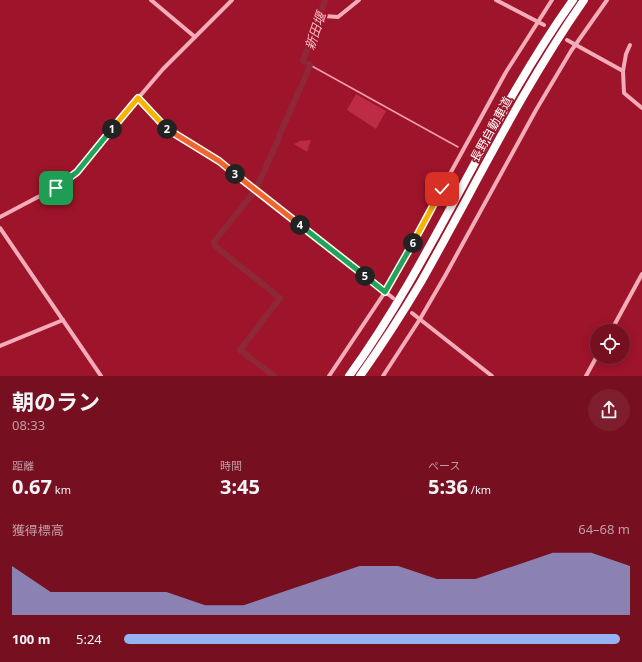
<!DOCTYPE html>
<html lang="ja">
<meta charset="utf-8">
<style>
:root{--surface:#760f20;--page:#7d1d2d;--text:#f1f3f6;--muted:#c29ca5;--line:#872f3e;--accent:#95b2f1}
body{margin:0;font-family:"Noto Sans","Noto Sans JP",sans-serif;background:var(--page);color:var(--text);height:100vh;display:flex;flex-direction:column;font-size:15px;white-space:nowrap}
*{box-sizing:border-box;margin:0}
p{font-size:13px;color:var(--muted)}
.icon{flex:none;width:22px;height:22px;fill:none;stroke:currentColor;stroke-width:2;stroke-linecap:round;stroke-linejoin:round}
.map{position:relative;height:376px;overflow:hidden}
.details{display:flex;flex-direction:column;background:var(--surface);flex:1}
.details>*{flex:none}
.buttons{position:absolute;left:590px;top:324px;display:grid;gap:8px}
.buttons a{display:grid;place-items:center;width:40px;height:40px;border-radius:50%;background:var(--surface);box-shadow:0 2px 10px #0003,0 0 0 1px var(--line);font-size:20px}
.pin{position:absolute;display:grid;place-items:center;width:34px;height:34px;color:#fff;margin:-17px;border-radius:8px;box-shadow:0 2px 6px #0006}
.km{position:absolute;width:20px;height:20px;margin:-10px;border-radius:50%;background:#222;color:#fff;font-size:11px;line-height:20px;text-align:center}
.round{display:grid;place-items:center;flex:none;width:42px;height:42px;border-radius:21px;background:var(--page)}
.headline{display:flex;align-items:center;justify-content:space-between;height:68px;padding:0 12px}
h1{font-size:22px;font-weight:700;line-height:30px}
.figures{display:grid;grid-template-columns:repeat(3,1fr);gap:6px;height:68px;padding:4px 12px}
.figures div{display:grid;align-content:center}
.figures b{font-size:20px;font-weight:700}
.figures small{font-size:11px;font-weight:400}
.figures p{font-size:11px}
.chart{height:112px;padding:8px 12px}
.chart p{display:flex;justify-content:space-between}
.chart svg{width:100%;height:72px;margin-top:4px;fill:var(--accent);opacity:.7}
ul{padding:0 12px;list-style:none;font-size:13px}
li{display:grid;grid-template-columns:64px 48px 1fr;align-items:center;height:30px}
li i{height:10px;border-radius:5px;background:var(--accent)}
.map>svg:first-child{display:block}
</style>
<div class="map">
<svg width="642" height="376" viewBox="0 0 642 376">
<rect width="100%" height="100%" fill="#9e142a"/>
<g fill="#be2b44">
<polygon points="356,94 386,111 376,129 347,110"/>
<polygon points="311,140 307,152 294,144 300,141"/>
</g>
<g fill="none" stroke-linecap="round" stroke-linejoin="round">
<polyline stroke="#f69eae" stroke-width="1.5" points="310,65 458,147"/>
<g stroke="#8e2838" stroke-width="6">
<polyline points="304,62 303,61 325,0"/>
<polyline points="302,85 310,65 309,64"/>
<polyline points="279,136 300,89"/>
<polyline points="257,187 278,140"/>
<polyline points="229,223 253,193"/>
<polyline points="226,227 214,242 215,246 280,298 240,350 274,376"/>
</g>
<g stroke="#f3acb8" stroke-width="4">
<polyline points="151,0 195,37"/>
<polyline points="496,0 544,25"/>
<polyline points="324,16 338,17 359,0"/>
<polyline points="567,40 623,71 624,93 642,108"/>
<polyline points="623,71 626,54 630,45"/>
<polyline points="137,98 168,130 219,161 393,298"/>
<polyline points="0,217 55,188 71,177 163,69 232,0"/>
<polyline points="0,228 101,376"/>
<polyline points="412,313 492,376"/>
<polyline points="611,331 642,274"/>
<polyline points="0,346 63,320"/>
<polyline points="329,376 385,292 506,72 552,0"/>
<polyline points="383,376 420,319 445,276 536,110 571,51 607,0"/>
<polyline points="586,376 597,356"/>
</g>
<g stroke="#fff" stroke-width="8">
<path d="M349,376c86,-119 139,-257 224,-376"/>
<path d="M360,376c22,-31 42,-62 61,-94 54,-95 100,-192 163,-282"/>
</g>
</g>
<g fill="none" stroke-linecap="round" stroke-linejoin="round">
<g stroke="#fff" stroke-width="8">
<polyline id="split-1" points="56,188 77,172 112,129"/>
</g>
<g stroke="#fff" stroke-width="8">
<polyline id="split-2" points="112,129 138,98 167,129"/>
</g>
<g stroke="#fff" stroke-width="8">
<polyline id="split-3" points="167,129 219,161 235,174"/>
</g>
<g stroke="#fff" stroke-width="8">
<polyline id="split-4" points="235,174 300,225"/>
</g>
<g stroke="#fff" stroke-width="8">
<polyline id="split-5" points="300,225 365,276"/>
</g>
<g stroke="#fff" stroke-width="8">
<polyline id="split-6" points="365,276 385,292 413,243"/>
</g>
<g stroke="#fff" stroke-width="8">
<polyline id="split-7" points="413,243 442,189"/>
</g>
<use href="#split-1" stroke="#22a559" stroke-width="5"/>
<use href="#split-2" stroke="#f5b400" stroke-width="5"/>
<use href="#split-3" stroke="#f0652b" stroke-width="5"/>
<use href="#split-4" stroke="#f0652b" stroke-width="5"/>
<use href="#split-5" stroke="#22a559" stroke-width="5"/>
<use href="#split-6" stroke="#22a559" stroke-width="5"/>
<use href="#split-7" stroke="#f5b400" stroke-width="5"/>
</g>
<g text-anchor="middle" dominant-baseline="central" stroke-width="3.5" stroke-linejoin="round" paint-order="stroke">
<g font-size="12" fill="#fff" stroke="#9e142a">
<text transform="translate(491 129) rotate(-61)">長野自動車道</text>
</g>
<g font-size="13" font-style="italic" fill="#fab8c4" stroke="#9e142a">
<text transform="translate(315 31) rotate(-71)">新田堰</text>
</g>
</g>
</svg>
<div class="buttons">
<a><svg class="icon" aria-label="locate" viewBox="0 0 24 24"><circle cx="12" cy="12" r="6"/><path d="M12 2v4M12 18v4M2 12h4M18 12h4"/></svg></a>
</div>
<div class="pin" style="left:56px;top:188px;background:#1e9e55"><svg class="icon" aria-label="arrive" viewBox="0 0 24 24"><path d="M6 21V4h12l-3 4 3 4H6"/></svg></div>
<div class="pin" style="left:442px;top:189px;background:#d93025"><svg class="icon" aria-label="check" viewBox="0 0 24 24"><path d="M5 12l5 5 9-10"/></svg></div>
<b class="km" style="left:112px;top:129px">1</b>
<b class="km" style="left:167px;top:129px">2</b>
<b class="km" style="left:235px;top:174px">3</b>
<b class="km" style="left:300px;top:225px">4</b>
<b class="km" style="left:365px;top:276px">5</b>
<b class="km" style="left:413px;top:243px">6</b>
</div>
<section class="details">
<div class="headline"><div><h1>朝のラン</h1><p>08:33</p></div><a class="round"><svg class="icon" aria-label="share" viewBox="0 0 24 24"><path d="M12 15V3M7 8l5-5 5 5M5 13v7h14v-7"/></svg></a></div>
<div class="figures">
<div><p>距離</p><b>0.67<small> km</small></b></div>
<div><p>時間</p><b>3:45</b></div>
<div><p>ペース</p><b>5:36<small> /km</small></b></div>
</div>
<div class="chart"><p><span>獲得標高</span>64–68 m</p>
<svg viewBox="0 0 160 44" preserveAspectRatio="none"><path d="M0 44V14L10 30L20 30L30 30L40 30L50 38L60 38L70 30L80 22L90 14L100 14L110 22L120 22L130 14L140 6L150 6L160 14V44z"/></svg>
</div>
<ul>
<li><b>100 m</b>5:24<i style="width:98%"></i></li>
</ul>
</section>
